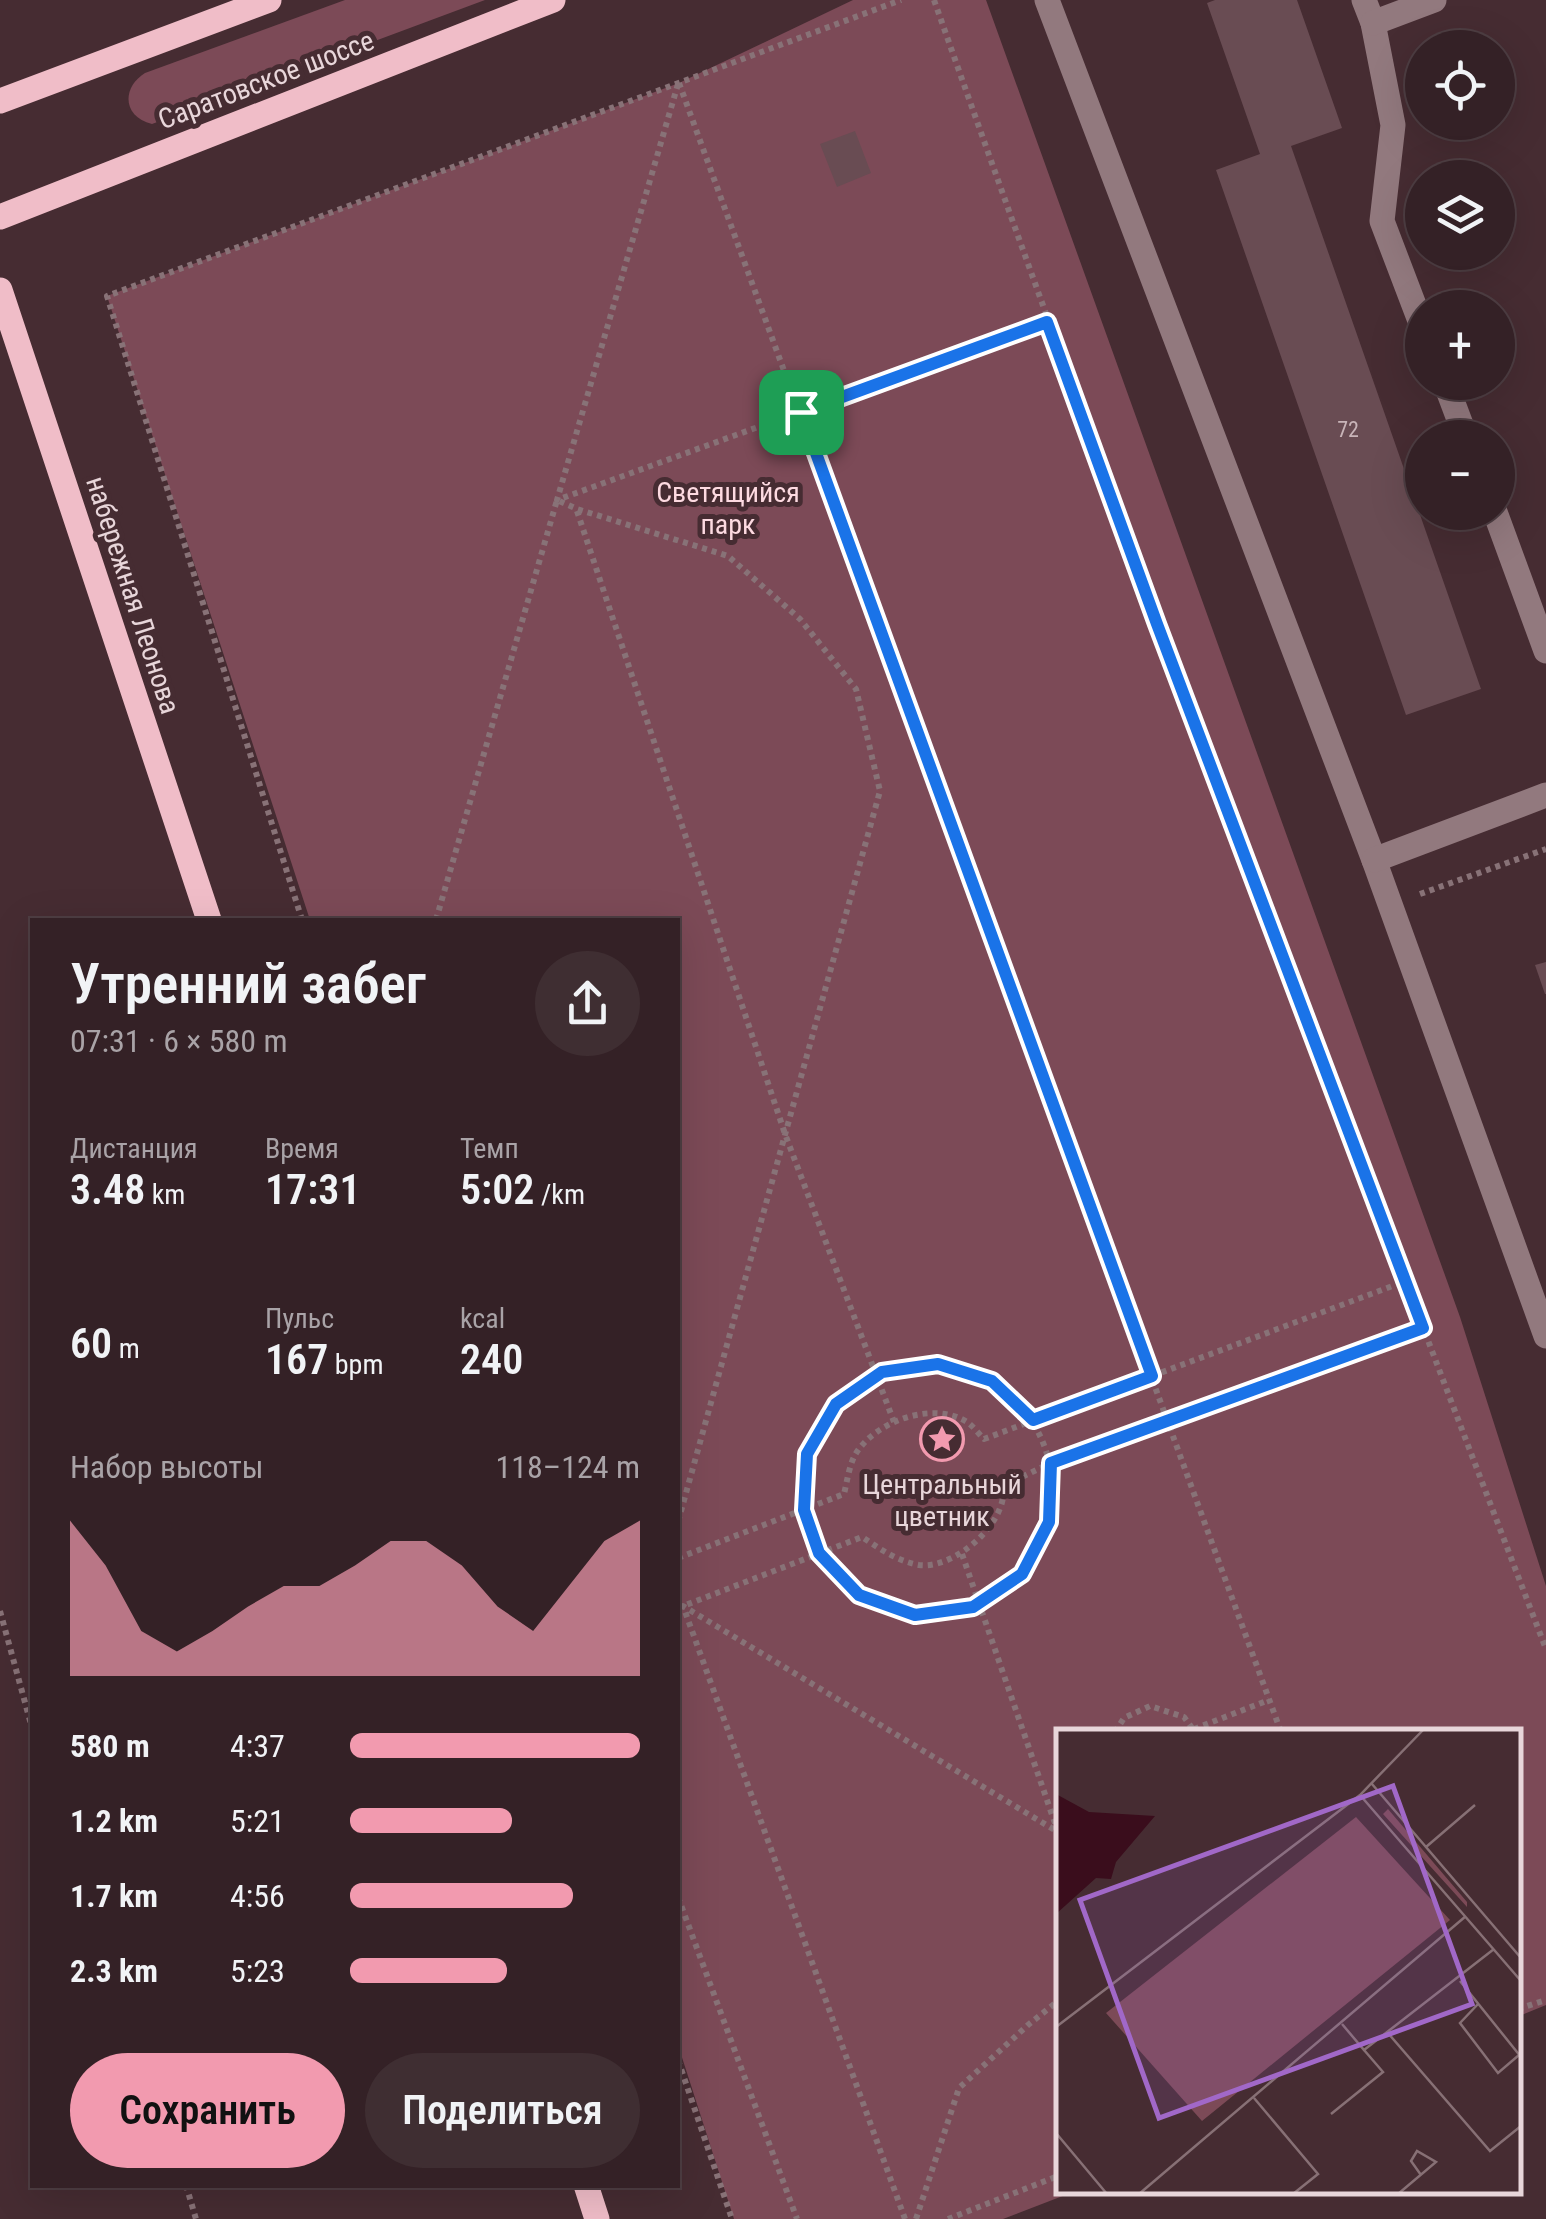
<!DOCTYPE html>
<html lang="ru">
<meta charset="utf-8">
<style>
:root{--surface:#342126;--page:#3f2e32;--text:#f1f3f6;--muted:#a9a3a7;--line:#4e3e43;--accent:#f29aaf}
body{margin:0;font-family:"Roboto Condensed",sans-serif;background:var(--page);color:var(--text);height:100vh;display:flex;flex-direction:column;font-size:38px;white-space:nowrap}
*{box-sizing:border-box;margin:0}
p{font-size:32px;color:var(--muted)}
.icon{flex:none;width:55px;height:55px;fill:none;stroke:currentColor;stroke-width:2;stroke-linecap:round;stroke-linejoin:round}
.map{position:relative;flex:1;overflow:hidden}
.side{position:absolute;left:30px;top:918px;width:650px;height:1270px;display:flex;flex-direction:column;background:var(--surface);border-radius:0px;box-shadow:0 10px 40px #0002,0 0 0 2px var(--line)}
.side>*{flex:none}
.fabs{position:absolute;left:1405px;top:30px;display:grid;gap:20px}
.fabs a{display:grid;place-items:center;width:110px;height:110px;border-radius:50%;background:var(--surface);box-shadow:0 10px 40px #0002,0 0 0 2px var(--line);font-size:50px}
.pin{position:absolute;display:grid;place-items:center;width:85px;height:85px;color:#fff;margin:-42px;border-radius:20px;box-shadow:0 5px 15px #0006}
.round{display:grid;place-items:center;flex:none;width:105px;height:105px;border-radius:52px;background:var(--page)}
.overview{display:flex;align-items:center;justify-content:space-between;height:170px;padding:0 40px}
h1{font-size:55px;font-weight:600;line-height:75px}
.metrics{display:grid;grid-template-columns:repeat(3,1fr);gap:15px;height:170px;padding:10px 40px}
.metrics div{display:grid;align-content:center}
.metrics b{font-size:42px;font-weight:600}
.metrics small{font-size:28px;font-weight:400}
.metrics p{font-size:28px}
.chart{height:280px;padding:20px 40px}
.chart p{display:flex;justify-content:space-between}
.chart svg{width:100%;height:180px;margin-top:10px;fill:var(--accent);opacity:.7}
.button{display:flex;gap:20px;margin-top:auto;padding:20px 40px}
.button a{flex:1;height:115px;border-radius:60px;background:var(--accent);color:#111;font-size:40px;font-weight:600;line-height:115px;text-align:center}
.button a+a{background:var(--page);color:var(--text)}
ul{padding:0 40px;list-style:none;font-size:32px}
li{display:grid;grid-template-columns:160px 120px 1fr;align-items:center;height:75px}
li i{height:25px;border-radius:12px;background:var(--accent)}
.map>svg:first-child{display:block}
</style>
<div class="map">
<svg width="1546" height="2219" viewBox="0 0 1546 2219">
<rect width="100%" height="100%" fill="#462c32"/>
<g fill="#7c4a57">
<path d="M345,0h140l-333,124c-29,-7 -31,-36 -7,-51z"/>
<polygon points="853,0 986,0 1460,1317 1546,1586 1546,2005 1519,2016 1518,1732 1058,1732 1058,2192 1073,2192 1003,2219 734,2219 678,2045 678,920 310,920 107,296 679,83"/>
</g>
<g fill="#694c53">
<polygon points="1215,0 1297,0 1342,128 1291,146 1481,689 1406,715 1216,170 1260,154 1207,3"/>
<polygon points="855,131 871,173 837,187 820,144"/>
<polygon points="1546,962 1546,994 1545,994 1535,965"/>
</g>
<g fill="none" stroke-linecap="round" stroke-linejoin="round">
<g stroke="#887277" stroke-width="6" stroke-dasharray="5 5" stroke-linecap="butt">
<path d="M934,0c195,553 402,1102 612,1649"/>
<polyline points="679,83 1281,1732"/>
<polyline points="678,84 557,500 1047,322"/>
<polyline points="577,511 785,1134 894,1422"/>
<polyline points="1420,894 1546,849"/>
<polyline points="302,920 107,296 901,0"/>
<polyline points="436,920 557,500 577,509 728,556 800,619 856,689 880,791 678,1522"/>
<circle cx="928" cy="1489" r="124"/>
<polyline points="962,1554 1058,1832"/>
<path d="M678,1558l166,-64c3,-12 5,-28 11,-39 19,-33 77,-55 112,-33 6,4 12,12 17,17l419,-157"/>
<path d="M678,1608l184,-71c18,12 35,24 57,28 35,5 90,-43 84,-79l48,-23 371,-135"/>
<polyline points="0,1611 32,1728"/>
<polyline points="1194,1729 1269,1700"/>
<polyline points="1115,1732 1124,1718 1150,1706 1184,1717 1195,1732"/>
<polyline points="678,1897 797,2219"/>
<polyline points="1518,2009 1546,2000"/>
<polyline points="678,2060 732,2219"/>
<polyline points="186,2185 196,2219"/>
<polyline points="905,2219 683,1606 1058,1832"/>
<polyline points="916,2219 959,2088 1028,2025 1058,2001"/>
<polyline points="948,2219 1058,2176"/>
</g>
<g stroke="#92797e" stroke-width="25">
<polyline points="1047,0 1374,860 1546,1336"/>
<polyline points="1364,0 1373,23 1393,125 1382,221 1422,326"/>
<polyline points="1373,23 1434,0"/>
<polyline points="1445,382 1466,438"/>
<polyline points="1495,512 1546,651"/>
<polyline points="1374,860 1546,795"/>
</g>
<g stroke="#f0bdc8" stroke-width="25">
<polyline points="0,101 269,0"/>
<polyline points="0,217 553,0"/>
<polyline points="0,290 209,920"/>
<polyline points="586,2185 597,2219"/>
</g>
</g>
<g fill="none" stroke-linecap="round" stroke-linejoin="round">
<g stroke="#fff" stroke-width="20">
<polygon id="route" points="1047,322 1157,624 1423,1328 1051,1463 1049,1522 1022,1574 973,1607 915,1615 859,1595 819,1553 804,1510 807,1454 836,1404 882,1372 938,1364 992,1381 1033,1420 1152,1376 801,412"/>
</g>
<use href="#route" stroke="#1a73e8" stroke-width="12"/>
</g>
<defs>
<g id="sight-ring" transform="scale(2.25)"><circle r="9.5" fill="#462c32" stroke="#f29aaf" stroke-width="1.5"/><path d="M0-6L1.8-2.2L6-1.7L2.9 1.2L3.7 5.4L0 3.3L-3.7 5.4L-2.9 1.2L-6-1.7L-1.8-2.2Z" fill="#f29aaf"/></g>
</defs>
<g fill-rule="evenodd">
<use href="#sight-ring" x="942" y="1439"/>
</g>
<g text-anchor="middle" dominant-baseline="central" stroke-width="10" stroke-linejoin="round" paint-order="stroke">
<g font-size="22" fill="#c8b4b8">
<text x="1348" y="429">72</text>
</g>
<g font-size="28" fill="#e8d6da" stroke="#462c32">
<text transform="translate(266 80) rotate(-21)">Саратовское шоссе</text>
<text transform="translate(133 595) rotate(72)">набережная Леонова</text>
</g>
<g font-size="28" fill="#fddae1" stroke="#462c32">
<text x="728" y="492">Светящийся<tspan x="728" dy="32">парк</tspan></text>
</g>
<g font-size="28" fill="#e8d6da" stroke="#462c32">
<text x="942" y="1484">Центральный<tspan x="942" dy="32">цветник</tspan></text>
</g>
</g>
<g transform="translate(1056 1729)">
<rect width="465" height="465" fill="#462c32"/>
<path d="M332,80l79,93v5l-84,-93zM300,88l94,103 -248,201 -96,-108z" fill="#7c4a57"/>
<path d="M0,65l33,18 66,4 -39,46 -5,17 -15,-1 -40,36z" fill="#3a0d1c"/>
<path fill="none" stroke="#877075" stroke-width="2.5" d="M316,55l149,174M304,66l161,186M370,118l49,-42M404,252l61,76M423,274l-19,20 38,50 21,-18M286,295l22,26 130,-101M0,298l304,-232 64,-66M331,303l103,119 31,-25M198,369l64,76 -25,20M275,385l52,-42 -19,-22M0,404l51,61M83,465l327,-278M342,465l38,-32 -19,-11 -6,10 10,14"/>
<path fill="#a168c8" fill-opacity="0.15" stroke="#a168c8" stroke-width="5" d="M337,57l79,218 -313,114 -79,-218z"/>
<rect width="465" height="465" fill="none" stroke="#e8d6da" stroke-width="5"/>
</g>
</svg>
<div class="fabs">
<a><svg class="icon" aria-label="locate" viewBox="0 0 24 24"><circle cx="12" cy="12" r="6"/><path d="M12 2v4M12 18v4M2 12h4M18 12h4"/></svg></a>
<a><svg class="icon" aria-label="layers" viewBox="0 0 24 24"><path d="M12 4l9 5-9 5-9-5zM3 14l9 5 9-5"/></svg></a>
<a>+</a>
<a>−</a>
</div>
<div class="pin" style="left:801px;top:412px;background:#1e9e55"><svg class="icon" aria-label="arrive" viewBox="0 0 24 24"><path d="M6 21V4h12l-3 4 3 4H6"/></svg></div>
<section class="side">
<div class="overview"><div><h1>Утренний забег</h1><p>07:31 · 6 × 580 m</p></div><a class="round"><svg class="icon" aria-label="share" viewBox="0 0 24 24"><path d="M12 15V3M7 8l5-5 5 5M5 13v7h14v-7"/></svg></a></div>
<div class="metrics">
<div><p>Дистанция</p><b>3.48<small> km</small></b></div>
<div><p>Время</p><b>17:31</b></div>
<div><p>Темп</p><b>5:02<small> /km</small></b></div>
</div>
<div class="metrics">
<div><b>60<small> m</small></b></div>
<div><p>Пульс</p><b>167<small> bpm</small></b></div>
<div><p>kcal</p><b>240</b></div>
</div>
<div class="chart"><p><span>Набор высоты</span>118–124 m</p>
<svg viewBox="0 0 160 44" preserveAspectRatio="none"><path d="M0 44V6L10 17L20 33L30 38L40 33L50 27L60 22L70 22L80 17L90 11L100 11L110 17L120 27L130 33L140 22L150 11L160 6V44z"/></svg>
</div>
<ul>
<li><b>580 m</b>4:37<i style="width:100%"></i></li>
<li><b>1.2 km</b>5:21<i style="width:56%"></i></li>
<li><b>1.7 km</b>4:56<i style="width:77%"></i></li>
<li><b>2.3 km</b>5:23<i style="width:54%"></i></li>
</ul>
<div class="button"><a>Сохранить</a><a>Поделиться</a></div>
</section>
</div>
